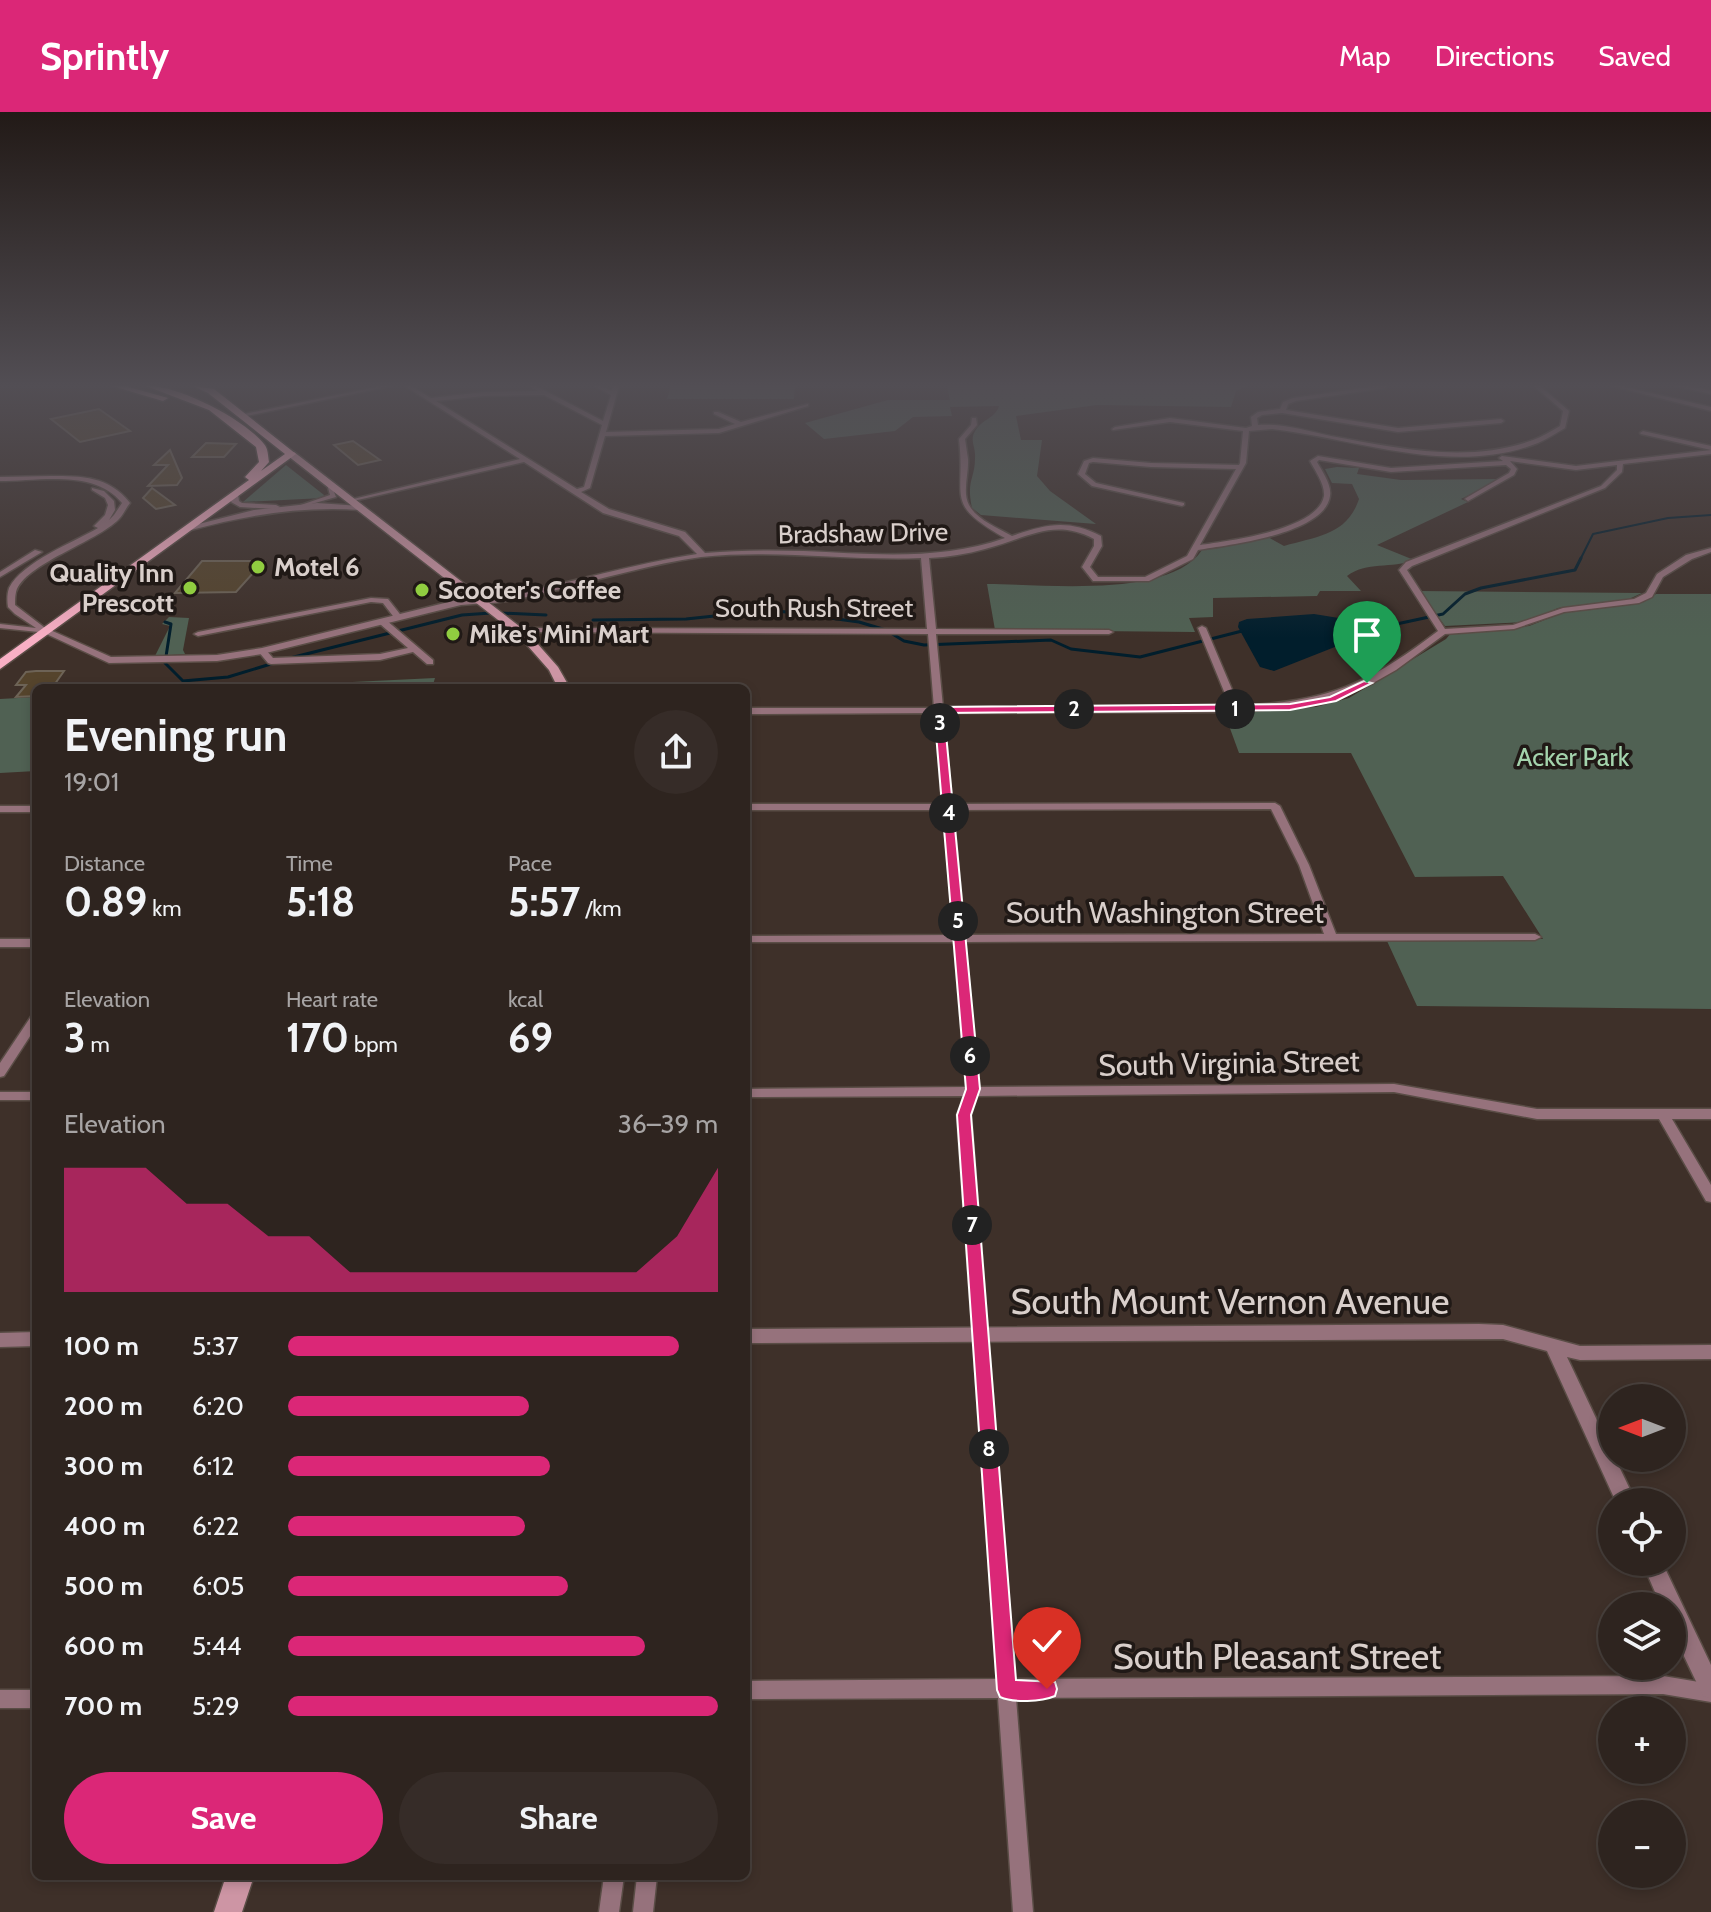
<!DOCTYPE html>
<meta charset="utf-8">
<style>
:root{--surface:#2e241f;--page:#362c28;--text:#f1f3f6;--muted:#a7a4a4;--line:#49413d;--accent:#db2777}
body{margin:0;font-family:Cabin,sans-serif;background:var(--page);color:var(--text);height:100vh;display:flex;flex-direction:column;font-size:30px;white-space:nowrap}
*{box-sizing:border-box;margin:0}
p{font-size:26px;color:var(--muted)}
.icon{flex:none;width:44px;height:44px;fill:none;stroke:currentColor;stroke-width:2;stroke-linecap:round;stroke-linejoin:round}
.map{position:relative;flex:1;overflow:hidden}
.drawer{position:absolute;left:32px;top:572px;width:718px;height:1196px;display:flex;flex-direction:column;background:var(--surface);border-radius:12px;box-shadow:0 4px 12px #0003,0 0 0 2px var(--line)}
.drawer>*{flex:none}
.needle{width:52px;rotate:270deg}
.buttons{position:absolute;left:1598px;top:1272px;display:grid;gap:16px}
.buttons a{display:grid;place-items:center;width:88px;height:88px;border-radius:50%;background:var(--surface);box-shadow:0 4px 12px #0003,0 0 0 2px var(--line);font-size:40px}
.pin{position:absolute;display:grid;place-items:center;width:68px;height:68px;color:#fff;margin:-82px -34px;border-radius:50% 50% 50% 0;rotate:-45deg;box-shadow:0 0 8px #0007}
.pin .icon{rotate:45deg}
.km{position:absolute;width:40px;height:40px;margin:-20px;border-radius:50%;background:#222;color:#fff;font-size:22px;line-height:40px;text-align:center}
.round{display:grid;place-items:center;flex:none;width:84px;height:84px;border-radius:42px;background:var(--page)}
.overview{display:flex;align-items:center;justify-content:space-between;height:136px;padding:0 32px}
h1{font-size:44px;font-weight:700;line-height:60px}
.metrics{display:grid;grid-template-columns:repeat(3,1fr);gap:12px;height:136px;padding:8px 32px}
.metrics div{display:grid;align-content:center}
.metrics b{font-size:40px;font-weight:700}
.metrics small{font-size:22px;font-weight:400}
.metrics p{font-size:22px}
.chart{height:224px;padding:16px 32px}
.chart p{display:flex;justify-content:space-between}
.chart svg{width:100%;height:144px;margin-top:8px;fill:var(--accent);opacity:.7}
.action{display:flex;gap:16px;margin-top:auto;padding:16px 32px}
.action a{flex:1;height:92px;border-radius:48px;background:var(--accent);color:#fff;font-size:32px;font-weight:700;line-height:92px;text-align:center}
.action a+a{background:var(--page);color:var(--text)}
ul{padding:0 32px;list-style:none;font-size:26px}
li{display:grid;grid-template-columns:128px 96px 1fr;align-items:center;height:60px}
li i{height:20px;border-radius:10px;background:var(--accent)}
header{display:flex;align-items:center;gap:48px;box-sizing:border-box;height:112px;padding:0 40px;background:var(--accent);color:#fff}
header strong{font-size:38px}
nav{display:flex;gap:44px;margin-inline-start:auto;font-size:28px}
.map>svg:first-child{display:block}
</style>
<header>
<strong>Sprintly</strong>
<nav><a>Map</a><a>Directions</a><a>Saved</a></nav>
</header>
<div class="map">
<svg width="1711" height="1800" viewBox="0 0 1711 1800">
<rect width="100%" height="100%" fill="#3e3029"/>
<g fill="#506153">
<polygon points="671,274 795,274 794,287 667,287"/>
<path d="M947,274h300l-11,5 -5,16 -134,-2 -81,11 5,24h21l-5,36 13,15 46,33 -115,-9 -9,-7c-6,-28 3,-29 3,-50 1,-13 -7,-18 2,-30 7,-9 19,-11 22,-22l-49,1 2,9 -39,1 -18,14 -71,8 -19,-16 83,-23h62z"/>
<polygon points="286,353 324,383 323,386 243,390"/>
<path d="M1337,355l22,1 -2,6 44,6 100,-1 -40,20 7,3 -91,43 37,15c-22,9 -48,1 -67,16l14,15h-41l-3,5 -104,2v19l-24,1 6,14 -200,-2 -8,-46c56,0 183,15 215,-34l64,-14 18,10c34,-10 63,-11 75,-47l-7,-15 -20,-1 -7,-14z"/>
<polygon points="1419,479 1642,481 1629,487 1558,496 1527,510 1445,514"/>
<polygon points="1656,482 1711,482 1711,897 1417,894 1387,829 1543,827 1503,764 1415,765 1351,641 1239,641 1224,600 1316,595 1349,586 1446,527 1451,521 1529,514 1565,500 1644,490"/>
<polygon points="169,505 189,506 183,538 185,542 155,544 170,514 162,512"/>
<polygon points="435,566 432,576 227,576"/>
<polygon points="36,585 36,659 0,661 0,587"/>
</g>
<polygon fill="#011e2c" points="1314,502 1388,514 1274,559 1260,555 1238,515 1239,510 1247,507"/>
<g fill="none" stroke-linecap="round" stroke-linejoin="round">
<polyline stroke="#011e2c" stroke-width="2" points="1580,448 1593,422 1668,406 1711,403"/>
<g stroke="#011e2c" stroke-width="3">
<polyline points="500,501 546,503"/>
<polyline points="593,508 686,507 771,498 859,510 886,518 904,529 924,533 1051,528 1071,537 1140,545 1242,519"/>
<polyline points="165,510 171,512 165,551 183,569 228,565 274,551"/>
<polyline points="1378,516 1443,502 1465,482 1481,476 1575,458 1581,446"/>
<polyline points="290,546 462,503 491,501"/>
</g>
</g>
<g fill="#55442c" stroke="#6d6356" stroke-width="2">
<polygon points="99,297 130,319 80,330 51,307"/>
<polygon points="353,329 380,348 358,353 334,333"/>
<polygon points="206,331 236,332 224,345 192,345"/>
<polygon points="170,338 182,366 177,373 148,374 168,353 154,353"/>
<polygon points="152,376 175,393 156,397 143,386"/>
<polygon points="202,449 264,449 236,480 175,481"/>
<polygon points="36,559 64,559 52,576 36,576 36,584 16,585 26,573 16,573 26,560"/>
</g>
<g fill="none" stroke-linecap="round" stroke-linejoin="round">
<g stroke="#5a4d46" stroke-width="3">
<g id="minor">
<polygon points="381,274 391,274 242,305 239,303"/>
<path d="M405,274h6l20,12 53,-6 54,-1 -9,-5h7l67,35 8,-26 -17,-9h7l11,5 1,-5h6l-13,46 113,-3 16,-5 -21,-10v-2h4l23,10 67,-18v2l-89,27 -114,3 -15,52 -9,4 28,17 76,23 20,21c33,-3 65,-3 99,-2 67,3 137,10 201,-13 -62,-35 -39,-39 -46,-99l12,-14 1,-7h4l1,7 -12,14c1,7 2,13 3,20 1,14 -6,33 1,46 8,15 29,23 43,31 34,-12 56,-17 89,0l1,10 -12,21 8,10h47l42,-21 49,-87 -85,-2 -58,-5 -4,1 -4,11 11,9 88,20v2l-2,1 -90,-20 -14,-12 6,-13 9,-3 58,5 88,2 1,-2 3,-32 -73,-9 -57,8 -1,-1 3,-2 55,-9 76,10 6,-2 -1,-9 7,-5 22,-3 3,-7 10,-4 83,-12h12l-3,2 -89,13 -8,3 -2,6 112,18 103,-9 3,2 -3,2 -103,9 -116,-19 -20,2 -5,3 1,7c24,-2 49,6 73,11 65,12 138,28 202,4 9,-3 18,-9 27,-14l3,-15 -29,-25h6l29,25 -4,17c-9,5 -18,11 -27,15 -85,34 -180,-4 -266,-14l-23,2 -3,32 -46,82c28,-4 118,-15 124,-49 1,-12 -9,-25 -14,-35l8,-5 73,12 112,-7 -4,-3 3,-2 74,10 135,-16v4l-88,10 -1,8 -17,16 -193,78 -5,4 38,59 68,-4 50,-17 71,-9 12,-6 11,-19 29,-19 25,-7v4l-19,7 -29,18 -11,20 -13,6 -75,9 -50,17 -69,5 -49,36 -23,13 -23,10 -27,8 -25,6 -62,5 -292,1 8,91 323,-1 5,3 29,59 27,69h199l6,3 -6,3 -570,2 14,145 415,-3 143,25h174v10h-39l39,66v17l-5,-1 -47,-82h-122l-143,-27 -417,4 -6,19 44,564 648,-3 48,8v18l-48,-8 -647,4 17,214h-20l-15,-214 -252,1v-18l251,-2 -40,-564 7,-19 -218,1v-8l220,-2 -12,-145h-208v-6l208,-1 -11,-125h-197v-6h196l-7,-91 -189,1v-6h188l-6,-74 -409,-2 -4,-2 4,-2 408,1 -6,-71c-73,3 -147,-9 -220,-1 -50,7 -99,22 -149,34 -23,5 -48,13 -72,12l-1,-2 4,-2c73,-11 142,-34 214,-45l-18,-18 -76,-23 -79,-51 -175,40v-2l171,-41zM544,283l58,30 -18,62 -7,2 -141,-88 48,-5zM1319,348l72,12 115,-7 5,4 -2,4 -43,25 -1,1 3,2 46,-26 3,-6 -7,-8 66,9 41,-5v5l-16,16 -195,76 -7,8 39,61c-71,54 -109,70 -199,75l-33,-78 -4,-2 -4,2 32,78 -287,1 -7,-73h173l4,-2 -4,-2 -173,-1 -7,-71c19,-1 38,-4 56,-9 41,-10 68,-32 109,-10v7l-12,21 11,14h56l44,-22 5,-9c31,-5 127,-16 132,-54 2,-11 -8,-25 -13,-34zM1271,697l28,56 25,69 -359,1 -12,-125z"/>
<polygon points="1612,274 1621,274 1711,295 1711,299"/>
<polygon points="1675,274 1686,274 1711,278 1711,282"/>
<polygon points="1643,319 1711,334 1711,338 1641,322 1640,321"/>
<path d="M51,364c31,0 58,0 79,27 -4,5 -7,12 -11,16 -22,23 -95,45 -103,73 -1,4 -1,9 -1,13l34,26 -1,2 -48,-5v-4l36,4 -21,-14 -7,-7c-1,-6 -1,-13 1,-19 13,-26 65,-46 89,-60l-4,-2 11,-11 3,-10 -3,-7 -13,-8v-2l12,3 10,10 1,9 -6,10 5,-5 8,-12c-27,-34 -83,-22 -122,-22v-4z"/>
<polygon points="327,372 331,372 336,385 301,395 301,393 330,383"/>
<polygon points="234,382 238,382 239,389 242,391 276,393 280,395 276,397 240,395 231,390"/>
<polygon points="35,438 42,440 0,465 0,460"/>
<polygon points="371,486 388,487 403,506 396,508 383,491 371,490 198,524 194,522 198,520"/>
<polygon points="380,508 386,508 433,548 433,552 427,552 413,540 380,548 271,552 268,551 258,539 265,537 273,546 380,542 408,536 380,512"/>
<rect x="0" y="694" width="36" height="6"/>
<rect x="0" y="827" width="36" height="8"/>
<polygon points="36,902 36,915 4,964 0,965 0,951 32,903"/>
<rect x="0" y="980" width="36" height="8"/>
<rect x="0" y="1578" width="36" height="18"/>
<polygon points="604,1764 624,1764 619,1800 599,1800"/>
<polygon points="637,1764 657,1764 653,1800 633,1800"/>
</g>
</g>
<g stroke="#5a4d46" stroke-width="3">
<g id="tertiary">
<path d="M317,391l43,3 4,2 -4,2c-58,-4 -113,5 -169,20l-4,-3 67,-17z"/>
<polygon points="483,486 488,489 486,491 461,493 262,542 217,549 109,551 40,519 48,517 111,545 217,543 262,536 461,487"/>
<polygon points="1479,1212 1503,1213 1580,1234 1711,1233 1711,1247 1580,1248 1567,1245 1612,1340 1612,1346 1615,1346 1636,1390 1616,1390 1547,1239 1503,1227 746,1231 746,1217"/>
<polygon points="36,1220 36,1234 0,1235 0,1221"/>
<polygon points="1642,1450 1662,1450 1711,1553 1711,1587 1703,1584 1672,1519 1672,1494 1661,1494"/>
</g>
</g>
<g stroke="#5a4d46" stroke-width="3">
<g id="secondary">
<polygon points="288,340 294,340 528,521 558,555 570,576 558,576 549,558 520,525 288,344"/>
<polygon points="226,1764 254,1764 242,1800 214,1800"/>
</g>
</g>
<g stroke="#5a4d46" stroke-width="3">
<g id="primary">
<polygon points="112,274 125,274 168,286 163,289"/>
<path d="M146,274c30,-2 99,33 118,58 4,4 4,12 5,18l-8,9 24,-17 -77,-61 -15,-7 21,3 82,65 -296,215v-10l249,-179 -4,-3 14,-15 -3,-15 -47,-37z"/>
</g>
</g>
<use href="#minor" fill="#96727c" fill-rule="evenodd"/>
<use href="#tertiary" fill="#96727c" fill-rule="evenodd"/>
<use href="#secondary" fill="#cd95a4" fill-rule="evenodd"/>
<use href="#primary" fill="#f8afc4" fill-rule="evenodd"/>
</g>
<linearGradient id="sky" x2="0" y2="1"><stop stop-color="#221a17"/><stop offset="0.52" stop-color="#524e54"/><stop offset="1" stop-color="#524e54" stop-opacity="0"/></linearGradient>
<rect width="1711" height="526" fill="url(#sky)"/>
<path fill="#db2777" stroke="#fff" stroke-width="2" d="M1364,569l8,2 -36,18 -46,9 -346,3 36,376 -9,26 45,565 39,2 2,7 -2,7c-14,6 -41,7 -55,1l-3,-7 -40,-575 9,-26 -32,-379 5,-3 351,-3 40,-7z"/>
<g fill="#90cd40" stroke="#201916" stroke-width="3">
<circle cx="258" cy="455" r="8"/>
<circle cx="190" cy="476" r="8"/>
<circle cx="422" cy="478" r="8"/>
<circle cx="453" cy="522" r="8"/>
</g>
<g text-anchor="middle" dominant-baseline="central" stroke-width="7" stroke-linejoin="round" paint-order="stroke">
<g font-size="26" fill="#d9cfcb" stroke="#201916">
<text transform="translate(863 421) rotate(-1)">Bradshaw Drive</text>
<text x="814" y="496">South Rush Street</text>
</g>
<g font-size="26" font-weight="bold" fill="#d9cfcb" stroke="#201916" text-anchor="start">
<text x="274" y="455">Motel 6</text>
<text x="174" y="461" text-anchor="end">Quality Inn<tspan x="174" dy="30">Prescott</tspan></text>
<text x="438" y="478">Scooter's Coffee</text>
<text x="469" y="522">Mike's Mini Mart</text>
</g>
<g font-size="26" fill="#a4d4ad" stroke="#201916">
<text x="1573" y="645">Acker Park</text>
</g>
<g font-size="30" fill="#d9cfcb" stroke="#201916">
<text x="1165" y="800">South Washington Street</text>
<text transform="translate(1229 951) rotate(-1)">South Virginia Street</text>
</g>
<g font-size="36" fill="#d9cfcb" stroke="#201916">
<text x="1230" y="1189">South Mount Vernon Avenue</text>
<text x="1277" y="1544">South Pleasant Street</text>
</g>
</g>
</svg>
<div class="buttons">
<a><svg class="needle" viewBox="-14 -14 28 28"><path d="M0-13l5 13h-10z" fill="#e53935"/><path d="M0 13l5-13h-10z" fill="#a7a4a4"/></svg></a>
<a><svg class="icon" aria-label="locate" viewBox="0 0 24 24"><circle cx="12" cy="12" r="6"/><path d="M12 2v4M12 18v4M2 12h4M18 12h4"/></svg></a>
<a><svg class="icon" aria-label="layers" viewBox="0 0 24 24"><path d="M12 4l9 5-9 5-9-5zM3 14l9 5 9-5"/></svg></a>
<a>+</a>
<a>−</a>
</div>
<div class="pin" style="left:1367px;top:571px;background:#1e9e55"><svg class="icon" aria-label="arrive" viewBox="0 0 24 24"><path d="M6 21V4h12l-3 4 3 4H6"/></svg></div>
<div class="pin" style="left:1047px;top:1577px;background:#d93025"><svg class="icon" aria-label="check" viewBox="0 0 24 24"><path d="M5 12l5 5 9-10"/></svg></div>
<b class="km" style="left:1235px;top:597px">1</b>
<b class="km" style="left:1074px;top:597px">2</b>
<b class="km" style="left:940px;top:611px">3</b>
<b class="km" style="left:949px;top:701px">4</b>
<b class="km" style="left:958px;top:809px">5</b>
<b class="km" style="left:970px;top:944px">6</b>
<b class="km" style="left:972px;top:1113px">7</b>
<b class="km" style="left:989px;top:1337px">8</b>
<section class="drawer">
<div class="overview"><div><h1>Evening run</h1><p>19:01</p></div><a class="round"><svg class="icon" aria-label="share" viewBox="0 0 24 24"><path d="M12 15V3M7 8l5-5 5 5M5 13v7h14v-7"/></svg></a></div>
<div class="metrics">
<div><p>Distance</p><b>0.89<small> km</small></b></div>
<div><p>Time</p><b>5:18</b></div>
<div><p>Pace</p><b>5:57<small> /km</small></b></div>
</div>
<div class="metrics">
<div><p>Elevation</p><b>3<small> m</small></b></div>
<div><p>Heart rate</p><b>170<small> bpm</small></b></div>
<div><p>kcal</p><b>69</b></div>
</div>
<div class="chart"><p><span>Elevation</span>36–39 m</p>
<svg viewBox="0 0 160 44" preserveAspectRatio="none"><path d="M0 44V6L10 6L20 6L30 17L40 17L50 27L60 27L70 38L80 38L90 38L100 38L110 38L120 38L130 38L140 38L150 27L160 6V44z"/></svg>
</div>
<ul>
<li><b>100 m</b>5:37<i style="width:91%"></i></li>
<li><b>200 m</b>6:20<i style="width:56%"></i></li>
<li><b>300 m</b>6:12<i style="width:61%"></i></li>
<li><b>400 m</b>6:22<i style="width:55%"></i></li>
<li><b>500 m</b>6:05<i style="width:65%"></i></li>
<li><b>600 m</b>5:44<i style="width:83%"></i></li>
<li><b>700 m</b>5:29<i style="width:100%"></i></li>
</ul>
<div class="action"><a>Save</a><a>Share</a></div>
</section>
</div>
